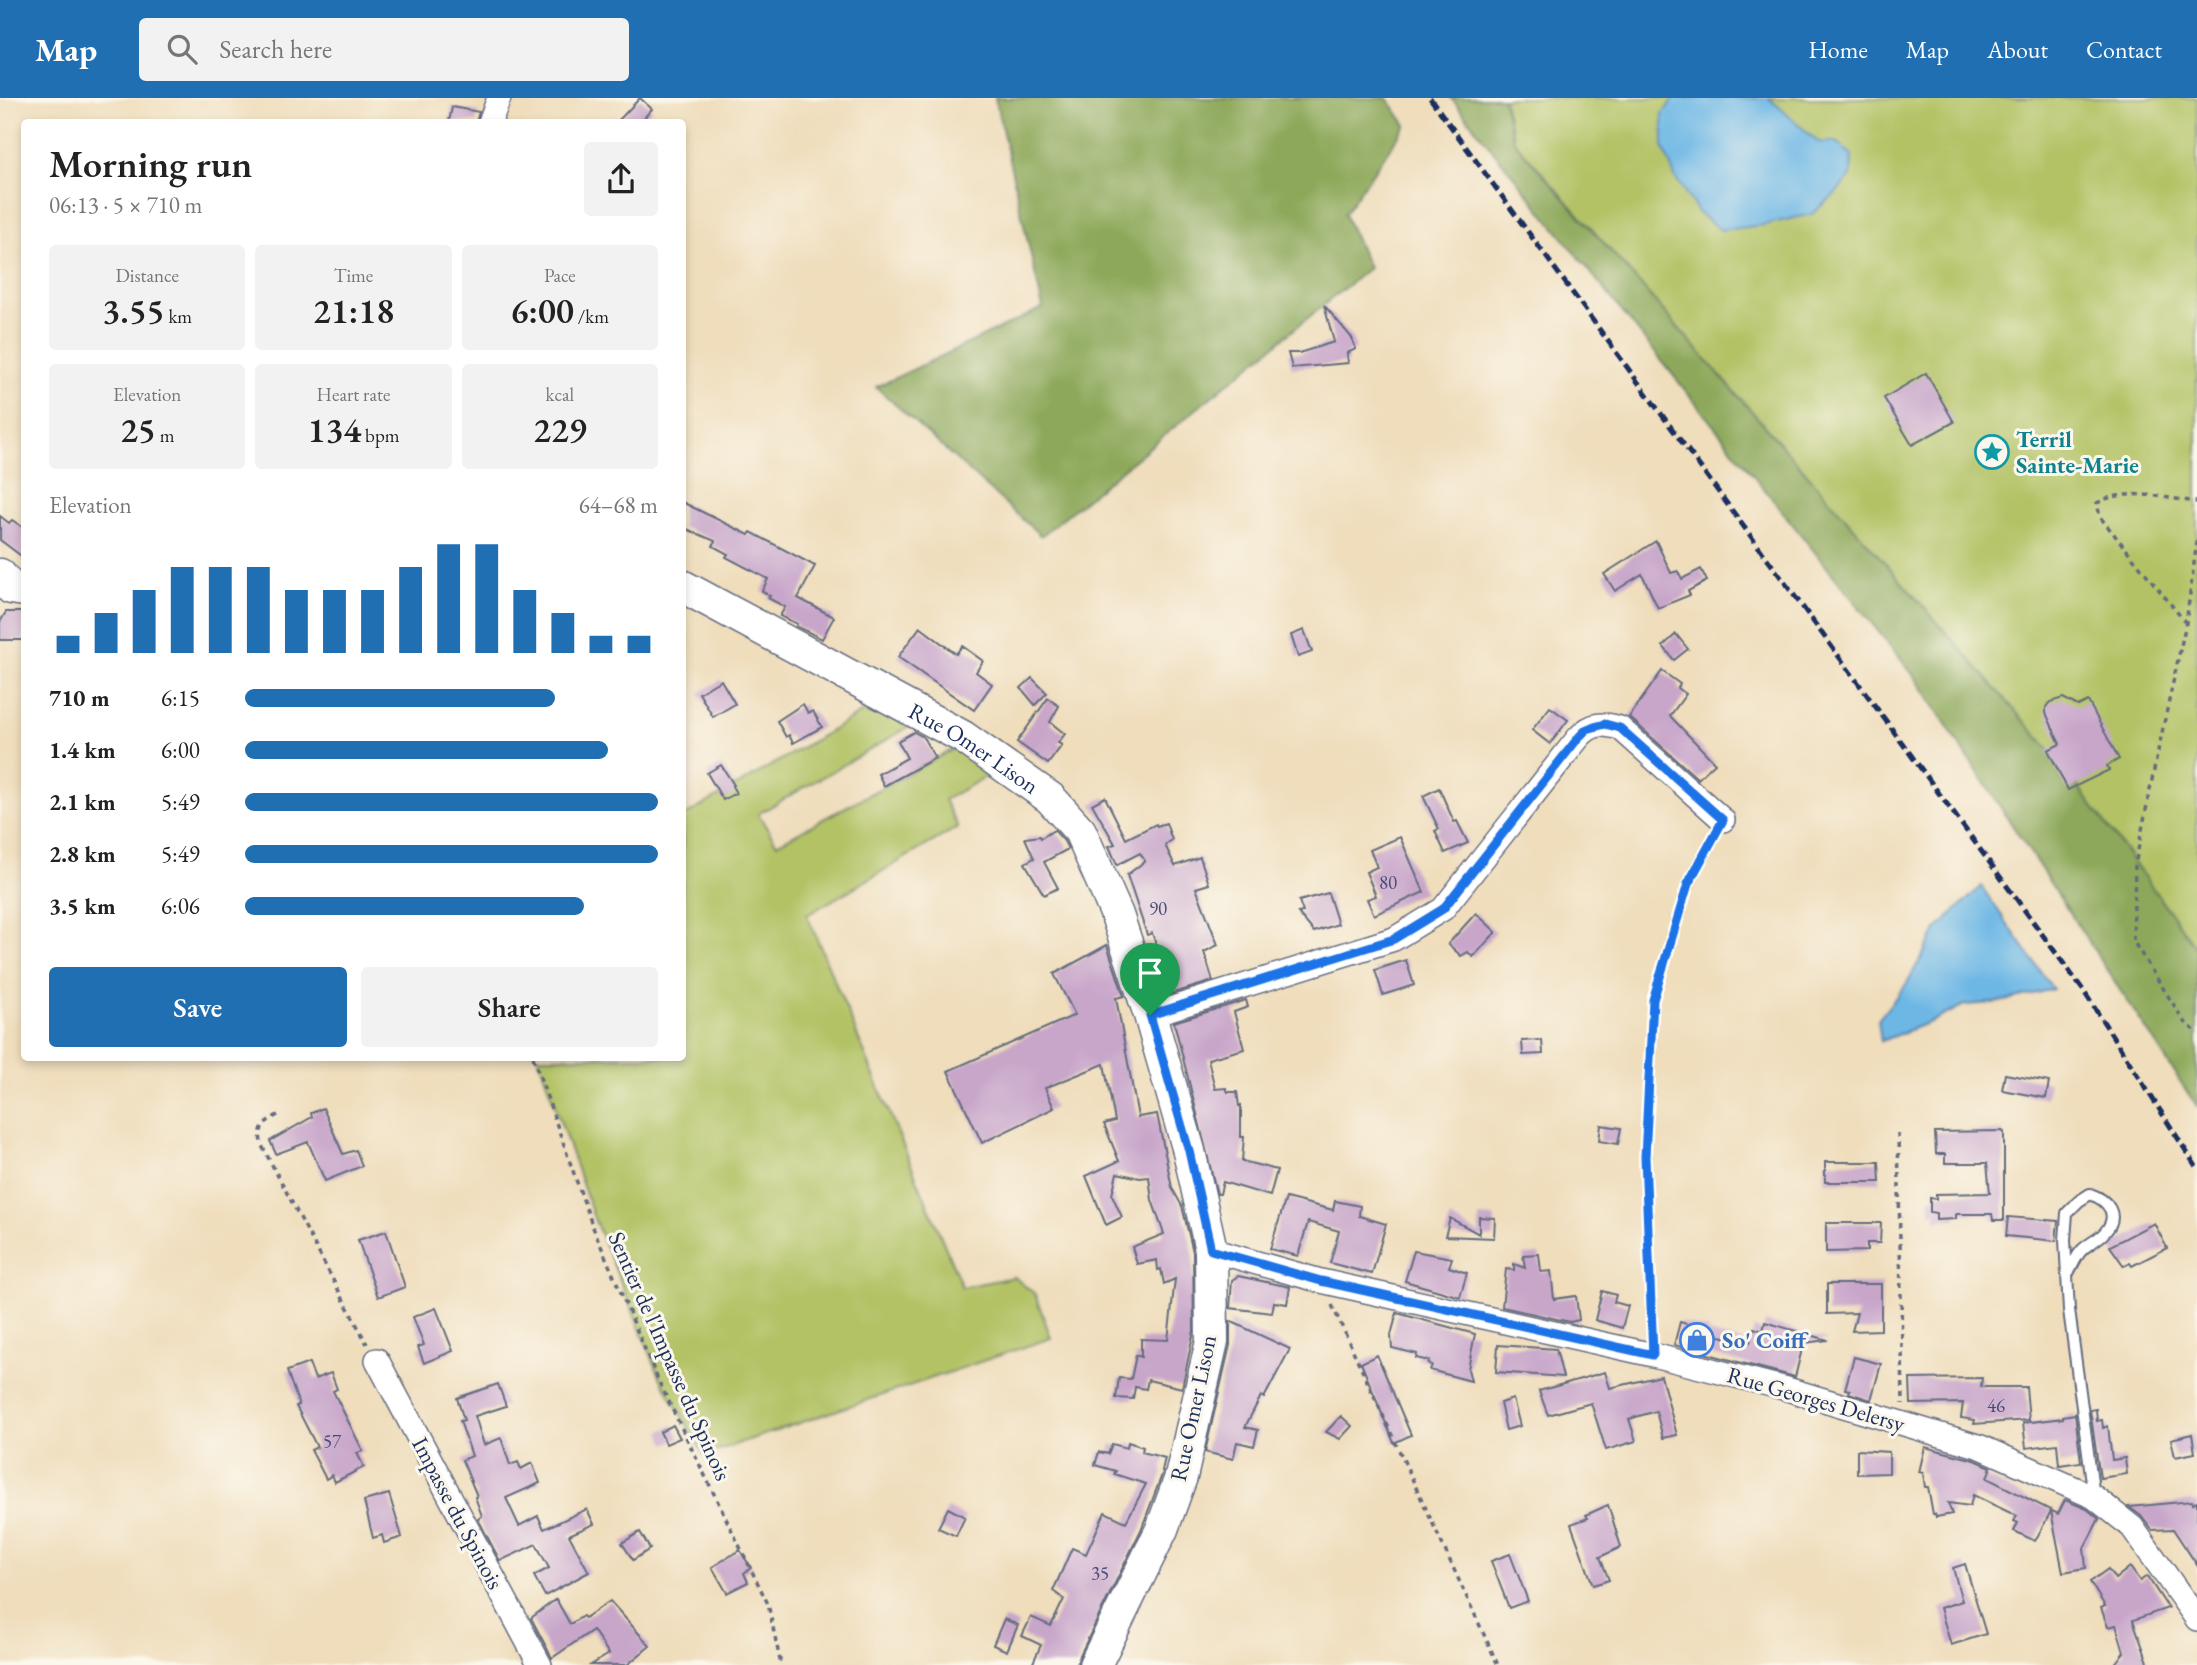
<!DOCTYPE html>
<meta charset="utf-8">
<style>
:root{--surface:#fff;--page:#f2f2f2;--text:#222;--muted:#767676;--accent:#1f6fb2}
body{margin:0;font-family:"EB Garamond",serif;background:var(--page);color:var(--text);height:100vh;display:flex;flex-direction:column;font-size:26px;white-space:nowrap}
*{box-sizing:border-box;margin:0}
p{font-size:23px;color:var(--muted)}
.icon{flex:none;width:38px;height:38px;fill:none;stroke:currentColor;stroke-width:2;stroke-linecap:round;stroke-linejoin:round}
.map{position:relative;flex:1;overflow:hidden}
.details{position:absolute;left:21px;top:21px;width:665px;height:942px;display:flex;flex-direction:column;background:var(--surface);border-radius:7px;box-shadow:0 4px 10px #0003}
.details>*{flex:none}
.pin{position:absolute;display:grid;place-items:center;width:60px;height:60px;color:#fff;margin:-72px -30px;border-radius:50% 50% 50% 0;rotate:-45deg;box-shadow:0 0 7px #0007}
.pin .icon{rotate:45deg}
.round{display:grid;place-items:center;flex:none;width:74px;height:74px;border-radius:7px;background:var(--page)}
.head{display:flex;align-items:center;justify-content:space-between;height:119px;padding:0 28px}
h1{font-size:38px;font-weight:600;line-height:52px}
.figures{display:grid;grid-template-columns:repeat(3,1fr);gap:10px;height:119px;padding:7px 28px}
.figures div{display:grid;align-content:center;border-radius:7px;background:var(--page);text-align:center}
.figures b{font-size:35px;font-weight:600}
.figures small{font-size:19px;font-weight:400}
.figures p{font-size:19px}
.chart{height:196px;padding:14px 28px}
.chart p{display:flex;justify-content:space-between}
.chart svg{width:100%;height:126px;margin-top:7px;stroke:var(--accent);stroke-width:6}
.cta{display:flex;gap:14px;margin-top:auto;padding:14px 28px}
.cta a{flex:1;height:80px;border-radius:7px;background:var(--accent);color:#fff;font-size:28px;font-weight:600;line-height:80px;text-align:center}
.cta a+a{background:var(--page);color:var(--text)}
ul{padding:0 28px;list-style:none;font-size:23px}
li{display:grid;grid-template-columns:112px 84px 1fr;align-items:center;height:52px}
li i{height:18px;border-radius:9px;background:var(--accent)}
header{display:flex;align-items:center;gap:42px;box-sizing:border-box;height:98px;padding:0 35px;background:var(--accent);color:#fff}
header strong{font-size:33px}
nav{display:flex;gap:38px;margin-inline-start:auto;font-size:24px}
.search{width:490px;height:63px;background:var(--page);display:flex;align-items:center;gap:18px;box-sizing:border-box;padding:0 24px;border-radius:7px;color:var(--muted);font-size:26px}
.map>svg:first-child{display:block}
</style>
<header>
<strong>Map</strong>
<div class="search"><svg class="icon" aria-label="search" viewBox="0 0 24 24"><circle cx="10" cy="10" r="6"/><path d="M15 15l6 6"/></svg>Search here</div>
<nav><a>Home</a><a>Map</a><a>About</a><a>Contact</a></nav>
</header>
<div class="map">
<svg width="2197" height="1567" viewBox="0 0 2197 1567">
<rect width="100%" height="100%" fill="#fbf7ec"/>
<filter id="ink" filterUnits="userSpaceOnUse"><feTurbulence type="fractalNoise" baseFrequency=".0143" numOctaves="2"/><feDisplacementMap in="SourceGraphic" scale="14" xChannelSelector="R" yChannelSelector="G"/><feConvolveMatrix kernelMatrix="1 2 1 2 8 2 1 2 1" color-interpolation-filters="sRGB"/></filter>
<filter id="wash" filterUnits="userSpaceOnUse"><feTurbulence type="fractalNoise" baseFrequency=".00686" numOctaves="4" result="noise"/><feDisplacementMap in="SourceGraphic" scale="28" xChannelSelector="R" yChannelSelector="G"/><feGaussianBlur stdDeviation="1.57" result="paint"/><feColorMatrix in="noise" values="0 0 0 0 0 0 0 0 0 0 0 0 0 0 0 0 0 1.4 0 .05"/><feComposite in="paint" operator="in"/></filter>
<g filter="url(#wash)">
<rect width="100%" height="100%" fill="#efddbb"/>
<g fill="#b2c265" stroke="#667862" stroke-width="2">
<polygon points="1503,0 2197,0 2197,851 2060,664 1514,43"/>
<polygon points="875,607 909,629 758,716 777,746 961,647 998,672 944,702 958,729 807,817 962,1189 1014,1179 1035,1196 1051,1240 704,1357 661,1281 595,1123 538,959 682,959 683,719"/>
</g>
<g fill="#8da85a" stroke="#546c5c" stroke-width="2">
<polygon points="995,0 1387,0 1406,27 1344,116 1369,170 1041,438 876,289 1043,210"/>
<polygon points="1451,0 1503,0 1514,43 2060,664 2197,851 2197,1009 1915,579"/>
</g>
<g fill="#6db7e5" stroke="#4473a2" stroke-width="2">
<polygon points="1675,0 1769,0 1818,44 1836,44 1852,57 1851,78 1835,96 1812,116 1764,127 1721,132 1700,117 1675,79 1663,49 1663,15"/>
<polygon points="1981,788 2053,891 1994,905 1964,907 1935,922 1881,943 1878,922 1907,885 1937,831"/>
</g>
<g id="blocks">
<g fill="#c8a6ca">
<polygon points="640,0 652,11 640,24 617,24"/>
<polygon points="452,9 479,14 476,24 449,24"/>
<polygon points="1324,207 1352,240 1356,251 1347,255 1348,265 1292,270 1288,255 1299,255 1334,244"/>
<polygon points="1926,275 1954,324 1912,347 1884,300"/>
<polygon points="682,404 749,437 751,434 815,468 798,500 834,519 822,541 796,528 797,526 780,518 785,509 768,500 770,498 762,493 768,481 726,459 728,456 713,448 715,443 682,429"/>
<polygon points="0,418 9,425 12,422 24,430 24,460 0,442"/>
<polygon points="1656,443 1671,475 1678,473 1682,481 1701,471 1707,483 1688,493 1690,497 1658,510 1642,476 1615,493 1604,476"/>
<polygon points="6,514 24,514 24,542 0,542 0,524"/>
<polygon points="920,529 956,556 962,548 983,563 976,574 992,586 974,612 898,559"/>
<polygon points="1304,532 1312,554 1298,559 1291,537"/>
<polygon points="1676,536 1688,551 1674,562 1663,548"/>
<polygon points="1662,573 1680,586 1678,590 1686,596 1670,618 1715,665 1698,681 1629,619"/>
<polygon points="1032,580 1047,595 1035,607 1021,590"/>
<polygon points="721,582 735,606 713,619 699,595"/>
<polygon points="1048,600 1059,608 1050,624 1065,636 1058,645 1062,647 1048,666 1017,644"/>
<polygon points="2063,600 2078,608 2088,603 2119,661 2107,668 2109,672 2068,692 2048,652 2060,646 2046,615 2046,609 2050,604"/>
<polygon points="803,606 808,615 813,613 822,629 793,645 789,637 786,639 777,623"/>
<polygon points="1550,609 1568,622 1550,646 1532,632"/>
<polygon points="914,634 923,639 935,660 884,688 878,676 907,660 898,643"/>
<polygon points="721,667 734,687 732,688 736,695 723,702 707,675"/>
<polygon points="1439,690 1454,724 1457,723 1468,745 1445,755 1435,733 1439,731 1423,698"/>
<polygon points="1105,699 1126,741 1156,726 1157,728 1166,725 1172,742 1165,747 1175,768 1200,759 1209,786 1196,790 1218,847 1204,854 1213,883 1167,897 1159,874 1165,872 1152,835 1147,837 1127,777 1145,763 1140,755 1117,767 1109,748 1115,746 1092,706"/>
<polygon points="1054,732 1064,743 1068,751 1044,764 1058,790 1044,797 1025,765 1034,760 1025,740 1040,738 1041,740"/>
<polygon points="1400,739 1424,794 1374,817 1367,801 1376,798 1366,774 1377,769 1370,752"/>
<polygon points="1328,795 1338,826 1314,834 1298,815 1303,814 1299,803"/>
<polygon points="1476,815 1496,834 1473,859 1468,854 1461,858 1448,846"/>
<polygon points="1107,847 1124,898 1116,900 1138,1019 1157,1016 1172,1090 1182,1108 1193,1154 1194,1233 1182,1290 1148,1282 1146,1291 1135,1289 1133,1301 1116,1300 1119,1280 1131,1281 1136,1257 1141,1259 1141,1241 1168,1242 1175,1181 1164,1186 1161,1171 1158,1172 1157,1162 1137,1166 1132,1149 1164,1136 1152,1102 1149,1079 1140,1080 1117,1075 1112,1097 1122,1119 1106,1127 1086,1078 1119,1063 1104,1026 1115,1023 1104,966 1045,990 1054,1010 982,1045 948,973 1075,917 1054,876"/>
<polygon points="1406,862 1414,887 1383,897 1375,872"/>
<polygon points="1246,902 1248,909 1234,914 1244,951 1208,961 1215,991 1226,990 1228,994 1237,994 1239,1008 1241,1007 1241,1039 1244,1039 1242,1063 1277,1072 1270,1098 1223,1084 1220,1096 1217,1096 1174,924"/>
<polygon points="1542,942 1543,956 1523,957 1522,943"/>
<polygon points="2005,976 2049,984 2046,1000 2002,992"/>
<polygon points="323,1010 343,1056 356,1052 362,1068 325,1083 308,1044 276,1056 270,1043 312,1019 311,1015"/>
<polygon points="1601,1027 1621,1030 1618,1046 1599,1043"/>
<polygon points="2002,1033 2004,1034 2004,1122 1993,1122 1992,1116 1956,1116 1956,1121 1936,1122 1936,1115 1930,1114 1930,1100 1936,1101 1936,1096 1990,1095 1987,1065 1945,1065 1945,1056 1936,1056 1935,1034"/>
<polygon points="1825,1064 1879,1064 1880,1084 1825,1084"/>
<polygon points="1286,1100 1333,1112 1335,1103 1360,1108 1359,1118 1386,1126 1372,1176 1330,1165 1339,1133 1308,1124 1298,1158 1270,1151"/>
<polygon points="1479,1119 1495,1120 1494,1140 1445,1138 1450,1120 1479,1136"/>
<polygon points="2008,1119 2058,1123 2056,1143 2006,1138"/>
<polygon points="1826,1125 1881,1125 1880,1145 1867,1145 1867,1153 1826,1154"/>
<polygon points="2154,1125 2167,1150 2132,1168 2130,1165 2124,1168 2110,1148"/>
<polygon points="386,1133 405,1189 378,1199 358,1142"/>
<polygon points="1414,1153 1452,1160 1449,1169 1467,1175 1460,1199 1405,1183"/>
<polygon points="1539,1156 1541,1174 1551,1173 1554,1201 1576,1198 1579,1222 1570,1224 1502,1209 1506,1171 1514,1172 1514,1166 1525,1170 1523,1157"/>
<polygon points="1238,1178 1290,1189 1287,1206 1274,1204 1272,1215 1230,1210 1232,1182"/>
<polygon points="1827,1186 1881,1186 1881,1232 1852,1233 1857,1215 1827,1216"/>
<polygon points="1602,1193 1616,1197 1614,1204 1628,1208 1622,1230 1595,1222"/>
<polygon points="436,1210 453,1253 424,1265 418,1249 424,1247 413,1219"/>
<polygon points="1397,1215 1475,1236 1468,1271 1471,1283 1430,1272 1432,1267 1428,1266 1429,1263 1416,1260 1417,1256 1392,1250 1391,1237"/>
<polygon points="1230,1223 1290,1251 1264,1300 1261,1298 1245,1329 1258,1332 1254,1348 1237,1344 1233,1361 1205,1354 1230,1247"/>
<polygon points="1680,1224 1709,1232 1708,1235 1748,1245 1748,1243 1750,1244 1754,1230 1763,1233 1765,1224 1828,1242 1796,1246 1803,1247 1795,1279 1674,1247"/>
<polygon points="1498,1247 1556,1251 1563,1279 1496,1274"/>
<polygon points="1377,1257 1411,1337 1394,1345 1361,1265"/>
<polygon points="1854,1259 1881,1266 1871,1302 1849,1295 1850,1292 1845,1291"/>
<polygon points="309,1265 315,1281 331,1275 337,1291 333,1293 363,1353 357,1355 364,1369 335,1384 332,1377 326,1381 311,1352 317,1349 296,1308 299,1307 287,1273"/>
<polygon points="1605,1274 1610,1290 1661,1278 1677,1337 1663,1340 1656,1313 1629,1321 1636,1343 1606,1352 1591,1305 1548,1317 1539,1293"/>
<polygon points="1982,1280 1981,1289 2026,1289 2029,1322 1974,1326 1975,1322 1961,1320 1963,1305 1911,1306 1910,1281"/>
<polygon points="498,1286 506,1308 475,1318 484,1347 501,1340 510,1367 518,1364 521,1371 532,1365 540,1385 506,1400 519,1428 538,1418 544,1431 587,1411 594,1426 569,1437 589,1474 545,1498 534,1478 549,1470 536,1446 500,1463 478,1421 482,1418 475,1399 477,1398 462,1362 472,1358 460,1323 464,1322 457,1300"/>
<polygon points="1513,1301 1520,1328 1506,1332 1500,1305"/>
<polygon points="2096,1311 2097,1323 2102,1322 2103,1330 2108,1328 2112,1362 2125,1360 2127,1376 2100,1380 2090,1312"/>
<polygon points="2075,1316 2081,1364 2059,1367 2057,1346 2026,1350 2023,1325 2063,1320 2063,1318"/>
<polygon points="1341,1318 1352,1328 1340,1341 1326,1334"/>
<polygon points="673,1327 680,1340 666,1346 660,1334"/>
<polygon points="2192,1336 2195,1355 2175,1359 2171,1341"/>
<polygon points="1128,1344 1143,1349 1142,1354 1165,1360 1162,1373 1163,1374 1141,1432 1079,1559 1077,1567 1032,1567 1041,1547 1022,1538 1031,1519 1051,1528 1064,1501 1053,1493 1072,1450 1086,1456 1105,1414 1126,1424 1146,1386 1114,1376 1116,1373 1095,1367 1099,1354 1108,1356 1112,1346 1127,1350"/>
<polygon points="1925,1349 1975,1362 1991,1369 1987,1380 2058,1416 2065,1402 2087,1411 2099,1421 2084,1450 2086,1470 2063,1474 2051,1413 2035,1443 2014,1433 2018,1425 2014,1423 2017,1418 1973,1397 1970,1408 1948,1405 1952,1416 1936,1419 1935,1416 1933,1416 1928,1389 1925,1389 1923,1375 1919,1374"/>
<polygon points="1857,1352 1889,1354 1889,1375 1857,1376"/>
<polygon points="389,1396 402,1439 384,1445 382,1437 373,1440 364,1403"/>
<polygon points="2192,1403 2192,1406 2197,1403 2197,1467 2173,1431 2152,1432 2141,1418 2129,1409"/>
<polygon points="1608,1407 1621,1449 1600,1459 1609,1482 1593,1487 1571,1426 1588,1420 1586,1417"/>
<polygon points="948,1410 965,1419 956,1438 938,1430"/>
<polygon points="640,1434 650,1451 633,1462 622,1445"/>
<polygon points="740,1452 751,1470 744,1475 748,1484 727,1495 712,1469"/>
<polygon points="1510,1456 1528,1503 1509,1510 1491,1463"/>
<polygon points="1965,1466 1986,1536 1951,1547 1940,1510 1962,1503 1953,1470"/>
<polygon points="2130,1469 2140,1483 2147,1478 2168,1510 2133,1522 2149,1567 2114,1567 2124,1554 2116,1527 2108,1529 2101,1510 2105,1508 2090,1484 2108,1471 2115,1481"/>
<polygon points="556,1501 570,1526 583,1518 585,1520 610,1503 650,1548 627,1567 591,1567 609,1556 593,1532 552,1560 531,1520"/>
<polygon points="1004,1521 1018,1527 1007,1553 993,1547"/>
</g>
</g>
</g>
<g filter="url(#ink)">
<use href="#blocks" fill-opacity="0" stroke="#656c7f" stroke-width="2"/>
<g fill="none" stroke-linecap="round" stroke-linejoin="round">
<g stroke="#656c7f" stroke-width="14">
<path id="lane" d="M2067,1177c5,-8 9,-19 15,-25 7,-7 16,-10 23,-18 15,-17 3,-32 -15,-38l-11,7 -12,12 -2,27 4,70 25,187"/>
</g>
<g stroke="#656c7f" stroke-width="26">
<g id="street">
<polyline points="490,24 499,0"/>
<path d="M1150,917l244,-76 49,-30 136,-172c13,-14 23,-14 41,-9l103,92"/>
<polyline points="1211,1152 1321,1183 1653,1257 1787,1291 1981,1349 2094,1399 2132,1429 2197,1521"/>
<polyline points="377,1262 540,1567"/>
</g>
</g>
<g stroke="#656c7f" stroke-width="35">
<g id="secondary">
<polyline points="0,477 11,490 24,492"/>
<path id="s1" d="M682,488l281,151 87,61 30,33 37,84 33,100 39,136 22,99 1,91 -31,136 -19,52 -67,136"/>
</g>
</g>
<g stroke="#656c7f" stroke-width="3.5" stroke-dasharray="5 5" stroke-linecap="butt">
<polyline points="2197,443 2186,525 2156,662 2135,767 2133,843 2184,923 2197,935"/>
<path d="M2186,525l-86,-106 -3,-14c29,-16 68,-5 100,-1"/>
<polyline points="533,959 592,1127 659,1284 768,1506 781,1567"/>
<path d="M278,1017c-15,8 -19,11 -17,29l106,200"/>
<polyline points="1898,1035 1903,1306"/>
<polyline points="1332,1207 1498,1567"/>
<polyline points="1652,1237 1645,1059 1653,902 1688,786 1713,739"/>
</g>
<use href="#lane" stroke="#fff" stroke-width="10"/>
<use href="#street" stroke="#fff" stroke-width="23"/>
<use href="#secondary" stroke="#fff" stroke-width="32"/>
<polyline stroke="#1b2f5e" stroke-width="5" stroke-dasharray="10 5" stroke-linecap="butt" points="1430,0 2083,892 2197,1070"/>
</g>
</g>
<g fill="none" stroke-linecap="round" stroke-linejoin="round" filter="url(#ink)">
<g stroke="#fff" stroke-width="14">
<polygon id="route" points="1605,626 1620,630 1723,722 1688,786 1653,902 1645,1059 1653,1257 1321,1183 1211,1152 1189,1053 1150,917 1394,841 1443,811 1579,639 1587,631"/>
</g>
<use href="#route" stroke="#1a73e8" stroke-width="9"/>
</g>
<defs>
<g id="sight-ring" transform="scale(1.75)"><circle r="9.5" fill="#fbf7ec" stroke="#0f9aa8" stroke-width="1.5"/><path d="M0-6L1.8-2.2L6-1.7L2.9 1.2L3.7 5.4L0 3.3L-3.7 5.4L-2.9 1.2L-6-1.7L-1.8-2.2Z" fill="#0f9aa8"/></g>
<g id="shop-ring" transform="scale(1.75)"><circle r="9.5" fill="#fbf7ec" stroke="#3f7fe0" stroke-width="1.5"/><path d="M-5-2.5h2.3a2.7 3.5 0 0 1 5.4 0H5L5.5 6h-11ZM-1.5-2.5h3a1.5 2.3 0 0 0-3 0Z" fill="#3f7fe0"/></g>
</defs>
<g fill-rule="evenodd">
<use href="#sight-ring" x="1992" y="354"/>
<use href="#shop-ring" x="1697" y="1242"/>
</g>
<g text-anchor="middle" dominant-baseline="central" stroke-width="6" stroke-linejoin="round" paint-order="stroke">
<g font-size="19" fill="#464d79">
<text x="1388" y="784">80</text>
<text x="1158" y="810">90</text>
<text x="1996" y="1307">46</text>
<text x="332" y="1343">57</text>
<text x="1100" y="1475">35</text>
</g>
<g font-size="23" font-weight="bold" fill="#0d838f" stroke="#fbf7ec" text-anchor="start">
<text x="2016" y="341">Terril<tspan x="2016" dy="26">Sainte-Marie</tspan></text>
</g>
<g font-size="23" fill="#1b2f5e" stroke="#fbf7ec">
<text stroke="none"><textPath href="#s1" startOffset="334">Rue Omer Lison</textPath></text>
<text transform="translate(670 1258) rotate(66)">Sentier de l'Impasse du Spinois</text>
<text transform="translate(1816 1301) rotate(16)">Rue Georges Delersy</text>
<text transform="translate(1193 1310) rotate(-78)">Rue Omer Lison</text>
<text transform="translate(458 1415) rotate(62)">Impasse du Spinois</text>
</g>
<g font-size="23" font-weight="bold" fill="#366cbe" stroke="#fbf7ec" text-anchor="start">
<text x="1722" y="1242">So' Coiff</text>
</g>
</g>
</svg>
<div class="pin" style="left:1150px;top:917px;background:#1e9e55"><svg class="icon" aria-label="arrive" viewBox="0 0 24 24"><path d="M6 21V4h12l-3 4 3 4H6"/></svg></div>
<section class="details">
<div class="head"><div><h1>Morning run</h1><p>06:13 · 5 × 710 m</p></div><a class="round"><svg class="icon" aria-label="share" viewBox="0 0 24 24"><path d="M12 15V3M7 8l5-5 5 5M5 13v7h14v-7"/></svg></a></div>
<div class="figures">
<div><p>Distance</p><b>3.55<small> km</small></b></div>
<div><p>Time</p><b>21:18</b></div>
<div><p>Pace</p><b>6:00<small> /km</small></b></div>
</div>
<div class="figures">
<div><p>Elevation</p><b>25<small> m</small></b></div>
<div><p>Heart rate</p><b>134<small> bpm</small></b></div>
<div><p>kcal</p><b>229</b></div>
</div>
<div class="chart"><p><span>Elevation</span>64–68 m</p>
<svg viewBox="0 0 160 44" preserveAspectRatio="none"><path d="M5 44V38M15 44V30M25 44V22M35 44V14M45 44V14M55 44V14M65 44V22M75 44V22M85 44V22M95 44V14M105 44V6M115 44V6M125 44V22M135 44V30M145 44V38M155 44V38"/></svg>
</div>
<ul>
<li><b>710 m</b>6:15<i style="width:75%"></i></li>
<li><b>1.4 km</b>6:00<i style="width:88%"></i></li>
<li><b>2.1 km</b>5:49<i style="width:100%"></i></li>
<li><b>2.8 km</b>5:49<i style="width:100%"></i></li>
<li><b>3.5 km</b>6:06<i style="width:82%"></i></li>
</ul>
<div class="cta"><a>Save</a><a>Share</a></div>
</section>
</div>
